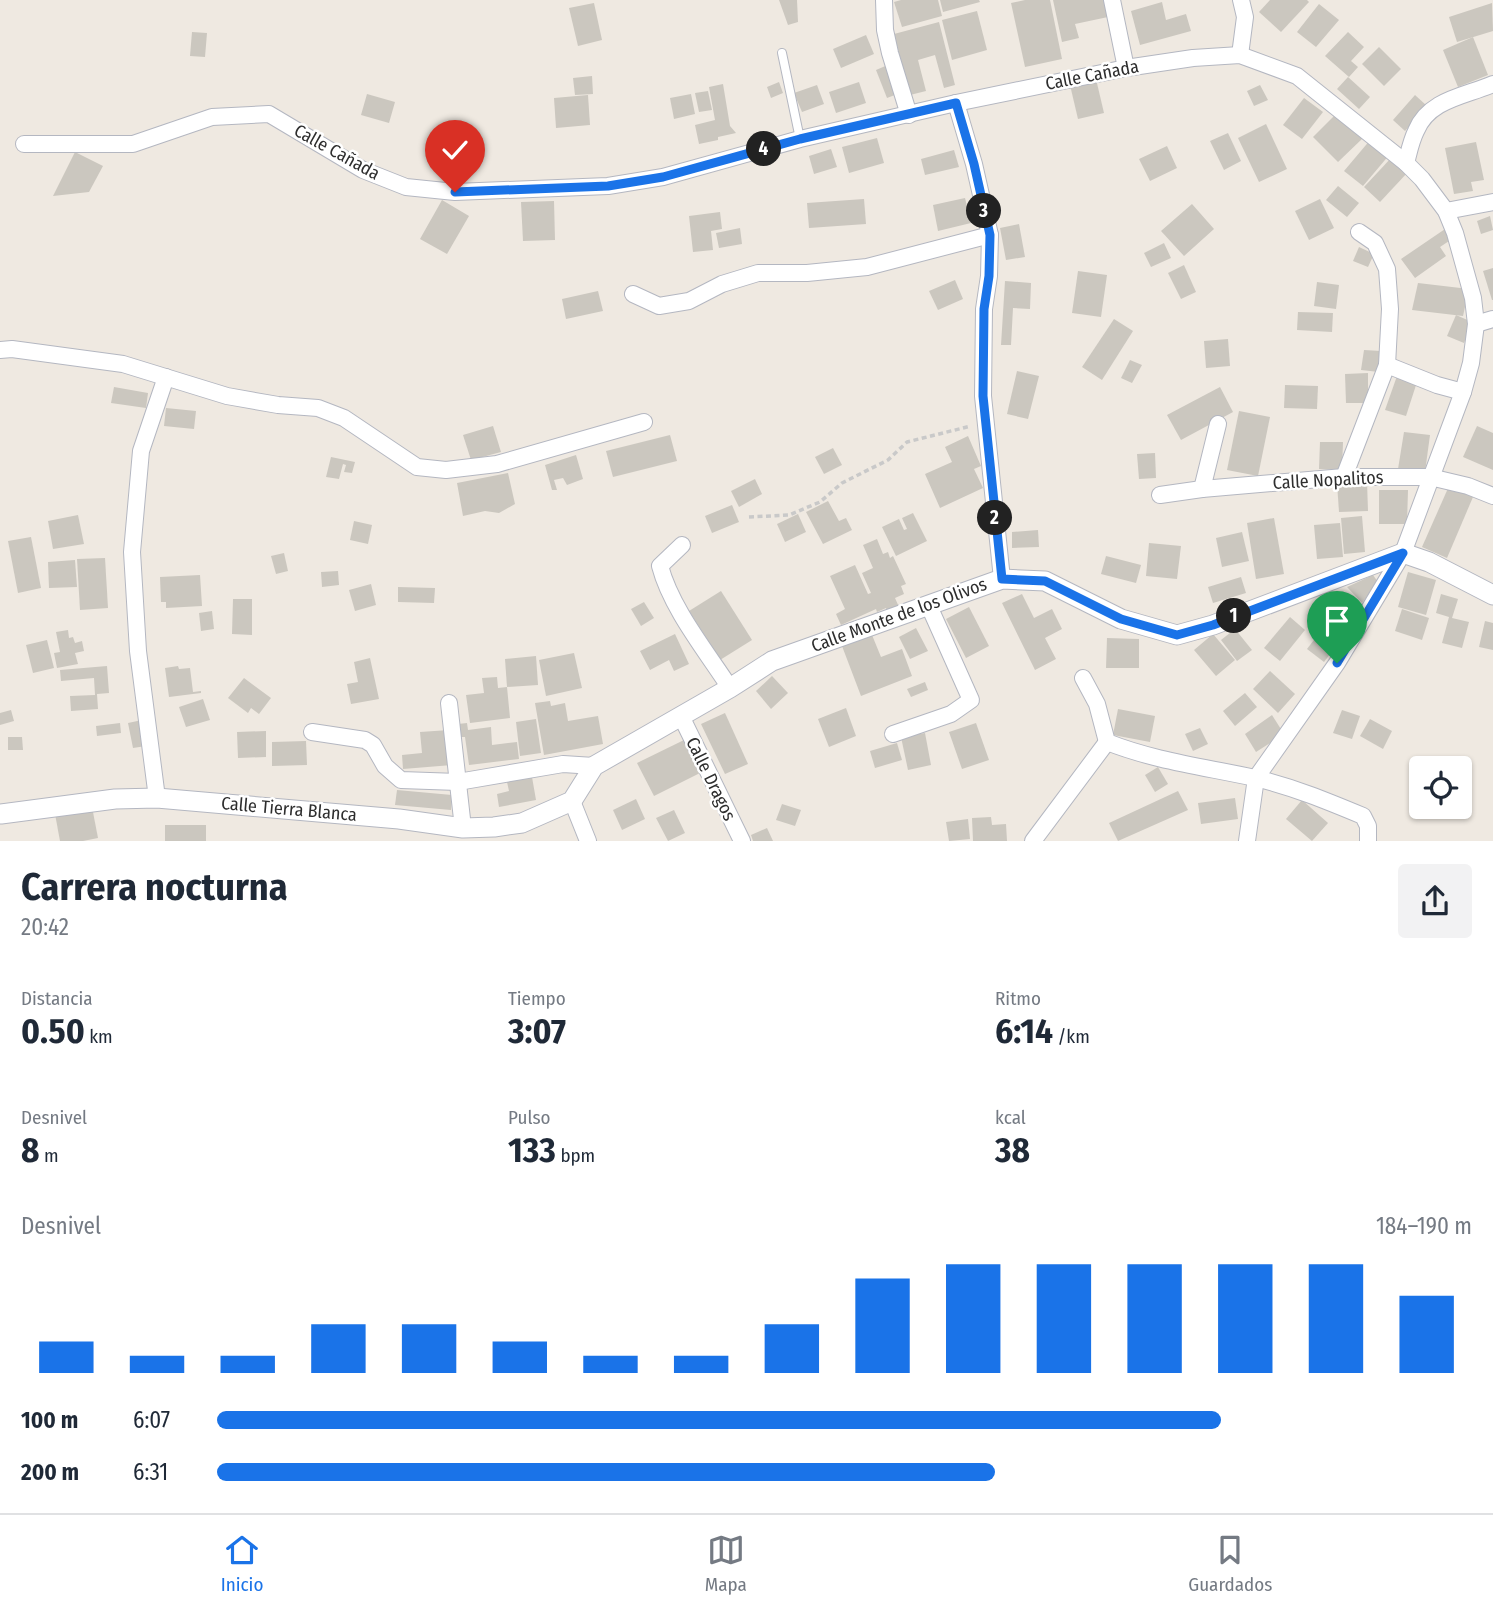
<!DOCTYPE html>
<html lang="es">
<meta charset="utf-8">
<style>
:root{--surface:#fff;--page:#f2f2f3;--text:#1f2937;--muted:#747a83;--line:#e0e1e3;--accent:#1a73e8}
body{margin:0;font-family:"Fira Sans Condensed",sans-serif;background:var(--page);color:var(--text);height:100vh;display:flex;flex-direction:column;font-size:26px;white-space:nowrap}
*{box-sizing:border-box;margin:0}
p{font-size:23px;color:var(--muted)}
.icon{flex:none;width:38px;height:38px;fill:none;stroke:currentColor;stroke-width:2;stroke-linecap:round;stroke-linejoin:round}
.map{position:relative;height:841px;overflow:hidden}
.details{display:flex;flex-direction:column;background:var(--surface);flex:1}
.details>*{flex:none}
.fabs{position:absolute;left:1409px;top:756px;display:grid;gap:14px}
.fabs a{display:grid;place-items:center;width:63px;height:63px;border-radius:7px;background:var(--surface);box-shadow:0 2px 5px #0004;font-size:35px}
.pin{position:absolute;display:grid;place-items:center;width:60px;height:60px;color:#fff;margin:-72px -30px;border-radius:50% 50% 50% 0;rotate:-45deg;box-shadow:0 0 7px #0007}
.pin .icon{rotate:45deg}
.km{position:absolute;width:35px;height:35px;margin:-18px;border-radius:50%;background:#222;color:#fff;font-size:19px;line-height:35px;text-align:center}
.round{display:grid;place-items:center;flex:none;width:74px;height:74px;border-radius:7px;background:var(--page)}
.headline{display:flex;align-items:center;justify-content:space-between;height:119px;padding:0 21px}
h1{font-size:38px;font-weight:700;line-height:52px}
.metrics{display:grid;grid-template-columns:repeat(3,1fr);gap:10px;height:119px;padding:7px 21px}
.metrics div{display:grid;align-content:center}
.metrics b{font-size:35px;font-weight:700}
.metrics small{font-size:19px;font-weight:400}
.metrics p{font-size:19px}
.chart{height:196px;padding:14px 21px}
.chart p{display:flex;justify-content:space-between}
.chart svg{width:100%;height:126px;margin-top:7px;stroke:var(--accent);stroke-width:6}
ul{padding:0 21px;list-style:none;font-size:23px}
li{display:grid;grid-template-columns:112px 84px 1fr;align-items:center;height:52px}
li i{height:18px;border-radius:9px;background:var(--accent)}
.tabs{display:flex;justify-content:space-around;align-items:center;height:98px;border-top:2px solid var(--line);background:var(--surface);font-size:19px;color:var(--muted)}
.tabs a{display:grid;justify-items:center;gap:4px}
.tabs .selected{color:var(--accent)}
.map>svg:first-child{display:block}
</style>
<div class="map">
<svg width="1493" height="841" viewBox="0 0 1493 841">
<rect width="100%" height="100%" fill="#efe9e1"/>
<g fill="#cbc7bf">
<polygon points="779,0 797,0 798,22 788,25"/>
<polygon points="901,0 938,0 942,16 902,27 894,2"/>
<polygon points="940,0 979,0 980,2 943,12"/>
<polygon points="1025,0 1050,0 1062,59 1025,67 1011,3"/>
<polygon points="1053,0 1104,0 1108,17 1075,24 1079,38 1062,42"/>
<polygon points="1270,0 1307,0 1309,2 1281,32 1259,12"/>
<polygon points="1162,2 1166,20 1186,14 1191,31 1140,45 1131,11"/>
<polygon points="594,3 602,40 578,46 569,8"/>
<polygon points="1492,3 1493,31 1457,42 1449,17"/>
<polygon points="1319,4 1339,20 1316,47 1297,32"/>
<polygon points="977,11 987,50 952,60 942,20"/>
<polygon points="939,22 955,85 944,88 935,55 918,60 926,91 910,95 894,34"/>
<polygon points="192,32 207,33 205,57 190,56"/>
<polygon points="1348,32 1364,47 1351,61 1358,67 1349,77 1325,56"/>
<polygon points="866,35 874,54 841,68 833,49"/>
<polygon points="1473,37 1488,75 1458,87 1443,50"/>
<polygon points="1379,47 1401,69 1384,86 1362,64"/>
<polygon points="890,64 900,93 887,98 876,70"/>
<polygon points="592,76 593,94 575,95 573,78"/>
<polygon points="1348,77 1370,97 1359,109 1337,89"/>
<polygon points="1096,79 1104,113 1078,119 1070,85"/>
<polygon points="779,82 783,93 771,98 767,87"/>
<polygon points="859,82 866,103 836,113 829,92"/>
<polygon points="723,84 730,126 736,133 718,137 718,140 699,144 695,125 715,120 709,87"/>
<polygon points="817,85 824,104 802,112 794,93"/>
<polygon points="1260,85 1268,100 1254,106 1247,91"/>
<polygon points="708,91 712,110 699,112 695,93"/>
<polygon points="367,94 395,102 389,123 361,115"/>
<polygon points="691,94 695,114 674,119 670,98"/>
<polygon points="588,95 590,125 556,128 554,98"/>
<polygon points="1415,95 1427,106 1405,131 1393,120"/>
<polygon points="1304,98 1323,112 1302,139 1283,125"/>
<polygon points="1338,112 1363,138 1338,162 1313,137"/>
<polygon points="1266,124 1287,169 1259,182 1238,138"/>
<polygon points="1228,133 1241,161 1224,170 1210,141"/>
<polygon points="877,138 884,163 849,173 842,147"/>
<polygon points="1371,139 1390,154 1363,186 1344,171"/>
<polygon points="1476,142 1484,180 1471,182 1473,191 1454,194 1445,148"/>
<polygon points="1167,146 1177,168 1150,181 1139,159"/>
<polygon points="831,149 837,167 814,174 809,156"/>
<polygon points="954,150 959,167 925,175 921,159"/>
<polygon points="75,152 103,166 89,192 53,196"/>
<polygon points="1392,157 1408,172 1380,202 1364,187"/>
<polygon points="1338,186 1359,203 1347,217 1326,200"/>
<polygon points="965,198 971,223 938,231 933,205"/>
<polygon points="864,199 866,224 809,228 807,203"/>
<polygon points="1320,199 1334,228 1309,240 1295,211"/>
<polygon points="442,200 469,216 447,254 420,239"/>
<polygon points="554,201 555,240 523,241 521,202"/>
<polygon points="1192,204 1214,229 1184,256 1161,231"/>
<polygon points="720,212 722,229 711,231 713,250 693,252 689,216"/>
<polygon points="1490,216 1493,230 1481,234 1477,221"/>
<polygon points="1019,224 1025,257 1006,260 1000,228"/>
<polygon points="1448,227 1455,237 1440,247 1446,256 1415,278 1401,259"/>
<polygon points="740,228 742,244 719,248 716,233"/>
<polygon points="1164,243 1171,258 1151,267 1144,253"/>
<polygon points="1359,247 1374,254 1368,267 1353,261"/>
<polygon points="1184,265 1196,292 1181,299 1168,273"/>
<polygon points="1493,268 1493,300 1492,300 1483,271"/>
<polygon points="1078,271 1107,275 1101,317 1072,313"/>
<polygon points="955,280 963,299 938,310 929,291"/>
<polygon points="1005,281 1031,283 1030,309 1013,308 1011,345 1001,345"/>
<polygon points="1317,282 1339,285 1336,309 1314,306"/>
<polygon points="1418,283 1469,289 1463,316 1412,310"/>
<polygon points="598,291 603,311 566,319 562,299"/>
<polygon points="1298,312 1333,313 1332,332 1297,330"/>
<polygon points="1456,315 1472,322 1464,343 1447,336"/>
<polygon points="1114,319 1133,331 1102,380 1082,367"/>
<polygon points="1228,339 1230,366 1206,368 1204,341"/>
<polygon points="1364,350 1381,351 1379,372 1361,370"/>
<polygon points="1130,360 1142,365 1132,383 1121,378"/>
<polygon points="1017,371 1039,376 1028,419 1007,414"/>
<polygon points="1368,373 1368,403 1346,403 1345,374"/>
<polygon points="1397,376 1417,382 1406,416 1385,410"/>
<polygon points="1285,385 1318,386 1317,409 1284,408"/>
<polygon points="114,387 148,393 146,408 111,403"/>
<polygon points="1220,387 1233,412 1181,440 1167,415"/>
<polygon points="166,408 196,411 194,429 164,426"/>
<polygon points="1239,411 1270,417 1258,476 1227,470"/>
<polygon points="493,426 501,452 471,460 463,435"/>
<polygon points="1477,426 1493,433 1493,470 1463,457"/>
<polygon points="1404,432 1430,435 1425,472 1398,469"/>
<polygon points="670,435 677,461 613,477 606,451"/>
<polygon points="968,436 981,466 974,469 983,488 940,508 925,474 952,462 945,447"/>
<polygon points="1320,442 1343,442 1342,470 1319,469"/>
<polygon points="833,448 842,465 824,474 815,457"/>
<polygon points="1155,453 1156,478 1139,479 1137,454"/>
<polygon points="576,455 583,479 567,485 563,478 554,480 557,490 552,490 545,465"/>
<polygon points="331,457 355,462 352,473 344,472 346,465 343,464 339,479 326,477"/>
<polygon points="508,473 515,504 499,513 485,511 463,516 457,483"/>
<polygon points="755,479 762,494 739,507 731,491"/>
<polygon points="1367,481 1368,511 1339,512 1337,483"/>
<polygon points="1449,486 1473,497 1447,558 1422,547"/>
<polygon points="1379,490 1408,490 1407,524 1379,524"/>
<polygon points="828,501 839,521 846,518 852,530 823,544 806,512"/>
<polygon points="732,505 739,522 712,533 705,516"/>
<polygon points="913,513 927,541 896,556 882,527 899,519 904,530 907,529 902,518"/>
<polygon points="798,514 806,532 785,542 777,524"/>
<polygon points="78,515 84,544 53,549 48,521"/>
<polygon points="1362,516 1365,552 1344,554 1341,518"/>
<polygon points="1274,518 1284,574 1256,579 1247,523"/>
<polygon points="354,521 372,525 368,544 350,540"/>
<polygon points="1340,523 1343,557 1317,559 1314,525"/>
<polygon points="1038,530 1039,547 1012,548 1012,532"/>
<polygon points="1242,532 1249,561 1222,567 1216,538"/>
<polygon points="31,537 41,588 18,593 8,541"/>
<polygon points="877,539 883,554 888,552 890,558 893,556 906,584 901,586 904,594 895,598 899,607 887,612 886,608 877,612 876,609 841,625 836,614 845,609 830,576 855,565 868,594 871,593 862,573 873,568 863,545"/>
<polygon points="1149,543 1181,546 1177,579 1146,576"/>
<polygon points="284,553 288,571 276,574 271,556"/>
<polygon points="1106,556 1141,565 1136,583 1101,574"/>
<polygon points="105,558 108,608 80,610 77,559"/>
<polygon points="75,560 77,587 49,588 48,562"/>
<polygon points="338,571 339,585 322,587 321,572"/>
<polygon points="1408,572 1436,580 1426,615 1398,607"/>
<polygon points="200,575 202,606 166,608 166,602 161,602 160,577"/>
<polygon points="1373,575 1378,582 1362,603 1347,587"/>
<polygon points="1241,577 1246,593 1213,603 1208,587"/>
<polygon points="371,584 376,605 355,611 349,590"/>
<polygon points="398,587 435,588 434,603 398,602"/>
<polygon points="721,591 752,640 720,660 689,611"/>
<polygon points="1022,594 1034,618 1052,609 1062,629 1045,638 1056,659 1035,670 1002,603"/>
<polygon points="1441,594 1458,599 1452,618 1469,622 1462,648 1442,643 1449,617 1436,613"/>
<polygon points="233,599 252,599 252,635 232,634"/>
<polygon points="644,602 654,618 641,626 631,609"/>
<polygon points="969,607 989,646 966,658 946,619"/>
<polygon points="1402,609 1429,618 1422,640 1395,631"/>
<polygon points="212,611 214,629 201,631 199,613"/>
<polygon points="1290,617 1305,630 1280,661 1264,648"/>
<polygon points="1485,621 1493,623 1493,650 1479,647"/>
<polygon points="916,628 928,651 910,659 899,637"/>
<polygon points="1235,629 1252,650 1237,661 1221,640"/>
<polygon points="68,630 69,638 73,637 75,643 82,641 84,651 75,653 78,664 57,668 54,653 60,652 56,632"/>
<polygon points="1320,632 1337,645 1324,662 1307,649"/>
<polygon points="675,634 689,664 674,671 669,660 650,670 640,651"/>
<polygon points="1213,634 1235,660 1216,676 1194,650"/>
<polygon points="872,635 881,657 902,649 912,676 861,696 842,646"/>
<polygon points="1107,638 1139,639 1139,668 1106,668"/>
<polygon points="47,640 54,668 33,673 26,645"/>
<polygon points="574,653 582,688 546,696 539,660"/>
<polygon points="536,656 538,685 507,687 505,659"/>
<polygon points="370,658 379,699 351,704 347,684 358,682 354,662"/>
<polygon points="107,666 109,693 97,694 98,709 71,711 70,696 95,695 94,678 61,681 60,670"/>
<polygon points="178,666 179,669 190,668 193,692 201,691 201,693 169,697 165,668"/>
<polygon points="1270,671 1295,694 1278,713 1253,689"/>
<polygon points="772,676 788,693 771,709 756,691"/>
<polygon points="497,677 498,688 507,687 510,718 470,723 466,695 484,693 482,678"/>
<polygon points="244,678 271,698 259,714 251,708 248,713 228,698"/>
<polygon points="925,682 928,690 911,697 907,689"/>
<polygon points="1245,693 1257,707 1235,726 1223,711"/>
<polygon points="203,699 210,720 186,727 179,707"/>
<polygon points="550,701 551,706 565,703 568,721 598,716 603,744 544,755 535,703"/>
<polygon points="846,708 856,736 829,747 818,719"/>
<polygon points="1118,709 1155,716 1150,742 1113,735"/>
<polygon points="11,710 14,721 0,725 0,713"/>
<polygon points="1342,710 1360,716 1352,739 1333,733"/>
<polygon points="725,713 748,764 725,774 701,724"/>
<polygon points="1272,715 1284,734 1256,752 1245,734"/>
<polygon points="536,719 541,753 520,756 516,722"/>
<polygon points="1370,719 1392,731 1383,749 1360,736"/>
<polygon points="142,720 146,746 133,748 128,723"/>
<polygon points="120,723 121,733 97,736 96,726"/>
<polygon points="467,723 468,730 491,727 492,745 517,742 519,759 469,765 465,737 459,737 458,724"/>
<polygon points="976,723 989,760 962,769 949,732"/>
<polygon points="1200,728 1208,744 1193,751 1185,734"/>
<polygon points="449,730 452,765 403,769 402,755 422,753 420,732"/>
<polygon points="266,731 266,757 238,758 237,732"/>
<polygon points="925,733 931,765 908,770 901,737"/>
<polygon points="8,737 22,737 23,750 8,750"/>
<polygon points="684,740 700,773 654,796 637,763"/>
<polygon points="306,741 307,765 272,766 272,742"/>
<polygon points="897,743 902,760 875,768 870,751"/>
<polygon points="1158,767 1168,784 1155,792 1145,775"/>
<polygon points="532,777 536,800 499,807 497,794 509,791 507,782"/>
<polygon points="397,790 452,795 451,810 395,805"/>
<polygon points="1178,791 1188,810 1118,841 1109,823"/>
<polygon points="1235,798 1238,819 1201,824 1198,803"/>
<polygon points="636,799 645,819 622,830 613,810"/>
<polygon points="1302,800 1328,823 1312,841 1286,819"/>
<polygon points="782,804 801,810 795,826 776,820"/>
<polygon points="92,807 98,838 83,841 60,841 55,814"/>
<polygon points="674,810 685,833 668,841 656,818"/>
<polygon points="991,817 992,825 1006,824 1007,841 973,841 972,818"/>
<polygon points="968,819 970,839 949,841 946,822"/>
<rect x="165" y="825" width="41" height="16"/>
<polygon points="767,828 773,841 753,841 751,835"/>
</g>
<g fill="none" stroke-linecap="round" stroke-linejoin="round">
<g stroke="#b4b7c1" stroke-width="10">
<polyline id="service" points="782,53 800,139"/>
</g>
<g stroke="#b4b7c1" stroke-width="18">
<g id="minor">
<polyline points="884,0 885,30 890,53 909,115"/>
<polyline points="1112,0 1126,68"/>
<polyline points="1240,55 1245,17 1241,0"/>
<polyline points="956,103 974,164 990,235 989,276 984,309 983,396 1002,579"/>
<polyline points="24,144 133,144 212,117 269,114 363,170 406,187 455,192 608,186 663,177 800,139 956,103 1126,68 1193,58 1240,55 1297,76 1406,163 1422,179 1446,211 1455,233 1473,298 1476,324 1471,363 1463,392 1403,553 1337,663 1256,778 1247,841"/>
<path d="M1406,163c3,-11 5,-22 10,-32 13,-32 50,-35 77,-47"/>
<polyline points="1446,211 1493,202"/>
<polyline points="633,294 659,306 689,301 722,284 758,273 807,273 867,267 990,235"/>
<polyline points="1476,324 1493,319"/>
<polyline points="0,350 12,349 123,364 227,396 278,405 318,408 344,418 417,467 446,470 497,464 644,422"/>
<polyline points="1387,365 1437,385 1463,392"/>
<polyline points="1344,477 1387,365 1390,309 1387,269 1375,243 1359,232"/>
<polyline points="1202,489 1218,424"/>
<polyline points="1160,495 1202,489 1344,477 1430,477 1468,486 1493,496"/>
<path d="M682,545l-22,21c11,42 46,85 70,122"/>
<path d="M1083,678l14,26 10,38c48,19 98,25 148,36 38,9 72,23 108,38l5,10v15"/>
<polyline points="449,703 463,828"/>
<polyline points="681,716 742,841"/>
<polyline points="312,732 365,740 373,745 385,766 401,780 458,782 563,764 594,766"/>
<polyline points="893,734 951,714 971,700 929,606"/>
<polyline points="157,798 138,651 132,552 141,451 166,377"/>
<polyline points="572,801 588,841"/>
<polyline points="1033,841 1107,742"/>
</g>
</g>
<g stroke="#b4b7c1" stroke-width="21">
<polyline id="tertiary" points="1,814 115,799 157,798 399,819 463,828 494,827 522,823 572,801 594,766 730,688 772,661 1002,579 1045,581 1121,619 1177,635 1213,625 1403,553 1429,562 1493,595"/>
</g>
<polyline stroke="#c9c9c9" stroke-width="3.5" stroke-dasharray="5 3.5" stroke-linecap="butt" points="749,517 789,515 820,502 842,483 888,460 907,442 971,426"/>
<use href="#service" stroke="#fff" stroke-width="8"/>
<use href="#minor" stroke="#fff" stroke-width="16"/>
<use href="#tertiary" stroke="#fff" stroke-width="19"/>
</g>
<g fill="none" stroke-linecap="round" stroke-linejoin="round">
<g stroke="#fff" stroke-width="14">
<polyline id="route" points="455,192 608,186 663,177 800,139 956,103 974,164 990,235 989,276 984,309 983,396 1002,579 1045,581 1121,619 1177,635 1213,625 1403,553 1337,663"/>
</g>
<use href="#route" stroke="#1a73e8" stroke-width="9"/>
</g>
<g text-anchor="middle" dominant-baseline="central" stroke-width="5" stroke-linejoin="round" paint-order="stroke">
<g font-size="18" fill="#2e2e2e" stroke="#fff">
<text transform="translate(1092 75) rotate(-11)">Calle Cañada</text>
<text transform="translate(337 152) rotate(29)">Calle Cañada</text>
<text transform="translate(1328 480) rotate(-3)">Calle Nopalitos</text>
<text transform="translate(899 615) rotate(-20)">Calle Monte de los Olivos</text>
<text transform="translate(711 779) rotate(64)">Calle Dragos</text>
<text transform="translate(289 809) rotate(5)">Calle Tierra Blanca</text>
</g>
</g>
</svg>
<div class="fabs">
<a><svg class="icon" aria-label="locate" viewBox="0 0 24 24"><circle cx="12" cy="12" r="6"/><path d="M12 2v4M12 18v4M2 12h4M18 12h4"/></svg></a>
</div>
<div class="pin" style="left:1337px;top:663px;background:#1e9e55"><svg class="icon" aria-label="arrive" viewBox="0 0 24 24"><path d="M6 21V4h12l-3 4 3 4H6"/></svg></div>
<div class="pin" style="left:455px;top:192px;background:#d93025"><svg class="icon" aria-label="check" viewBox="0 0 24 24"><path d="M5 12l5 5 9-10"/></svg></div>
<b class="km" style="left:1234px;top:616px">1</b>
<b class="km" style="left:995px;top:518px">2</b>
<b class="km" style="left:984px;top:211px">3</b>
<b class="km" style="left:764px;top:149px">4</b>
</div>
<section class="details">
<div class="headline"><div><h1>Carrera nocturna</h1><p>20:42</p></div><a class="round"><svg class="icon" aria-label="share" viewBox="0 0 24 24"><path d="M12 15V3M7 8l5-5 5 5M5 13v7h14v-7"/></svg></a></div>
<div class="metrics">
<div><p>Distancia</p><b>0.50<small> km</small></b></div>
<div><p>Tiempo</p><b>3:07</b></div>
<div><p>Ritmo</p><b>6:14<small> /km</small></b></div>
</div>
<div class="metrics">
<div><p>Desnivel</p><b>8<small> m</small></b></div>
<div><p>Pulso</p><b>133<small> bpm</small></b></div>
<div><p>kcal</p><b>38</b></div>
</div>
<div class="chart"><p><span>Desnivel</span>184–190 m</p>
<svg viewBox="0 0 160 44" preserveAspectRatio="none"><path d="M5 44V33M15 44V38M25 44V38M35 44V27M45 44V27M55 44V33M65 44V38M75 44V38M85 44V27M95 44V11M105 44V6M115 44V6M125 44V6M135 44V6M145 44V6M155 44V17"/></svg>
</div>
<ul>
<li><b>100 m</b>6:07<i style="width:80%"></i></li>
<li><b>200 m</b>6:31<i style="width:62%"></i></li>
</ul>
</section>
<nav class="tabs">
<a class="selected"><svg class="icon" aria-label="home" viewBox="0 0 24 24"><path d="M3 11l9-7 9 7M6 9v11h12V9"/></svg>Inicio</a>
<a><svg class="icon" aria-label="map" viewBox="0 0 24 24"><path d="M3 6l6-2 6 2 6-2v14l-6 2-6-2-6 2zM9 4v14M15 6v14"/></svg>Mapa</a>
<a><svg class="icon" aria-label="saved" viewBox="0 0 24 24"><path d="M7 4h10v16l-5-4-5 4z"/></svg>Guardados</a>
</nav>
